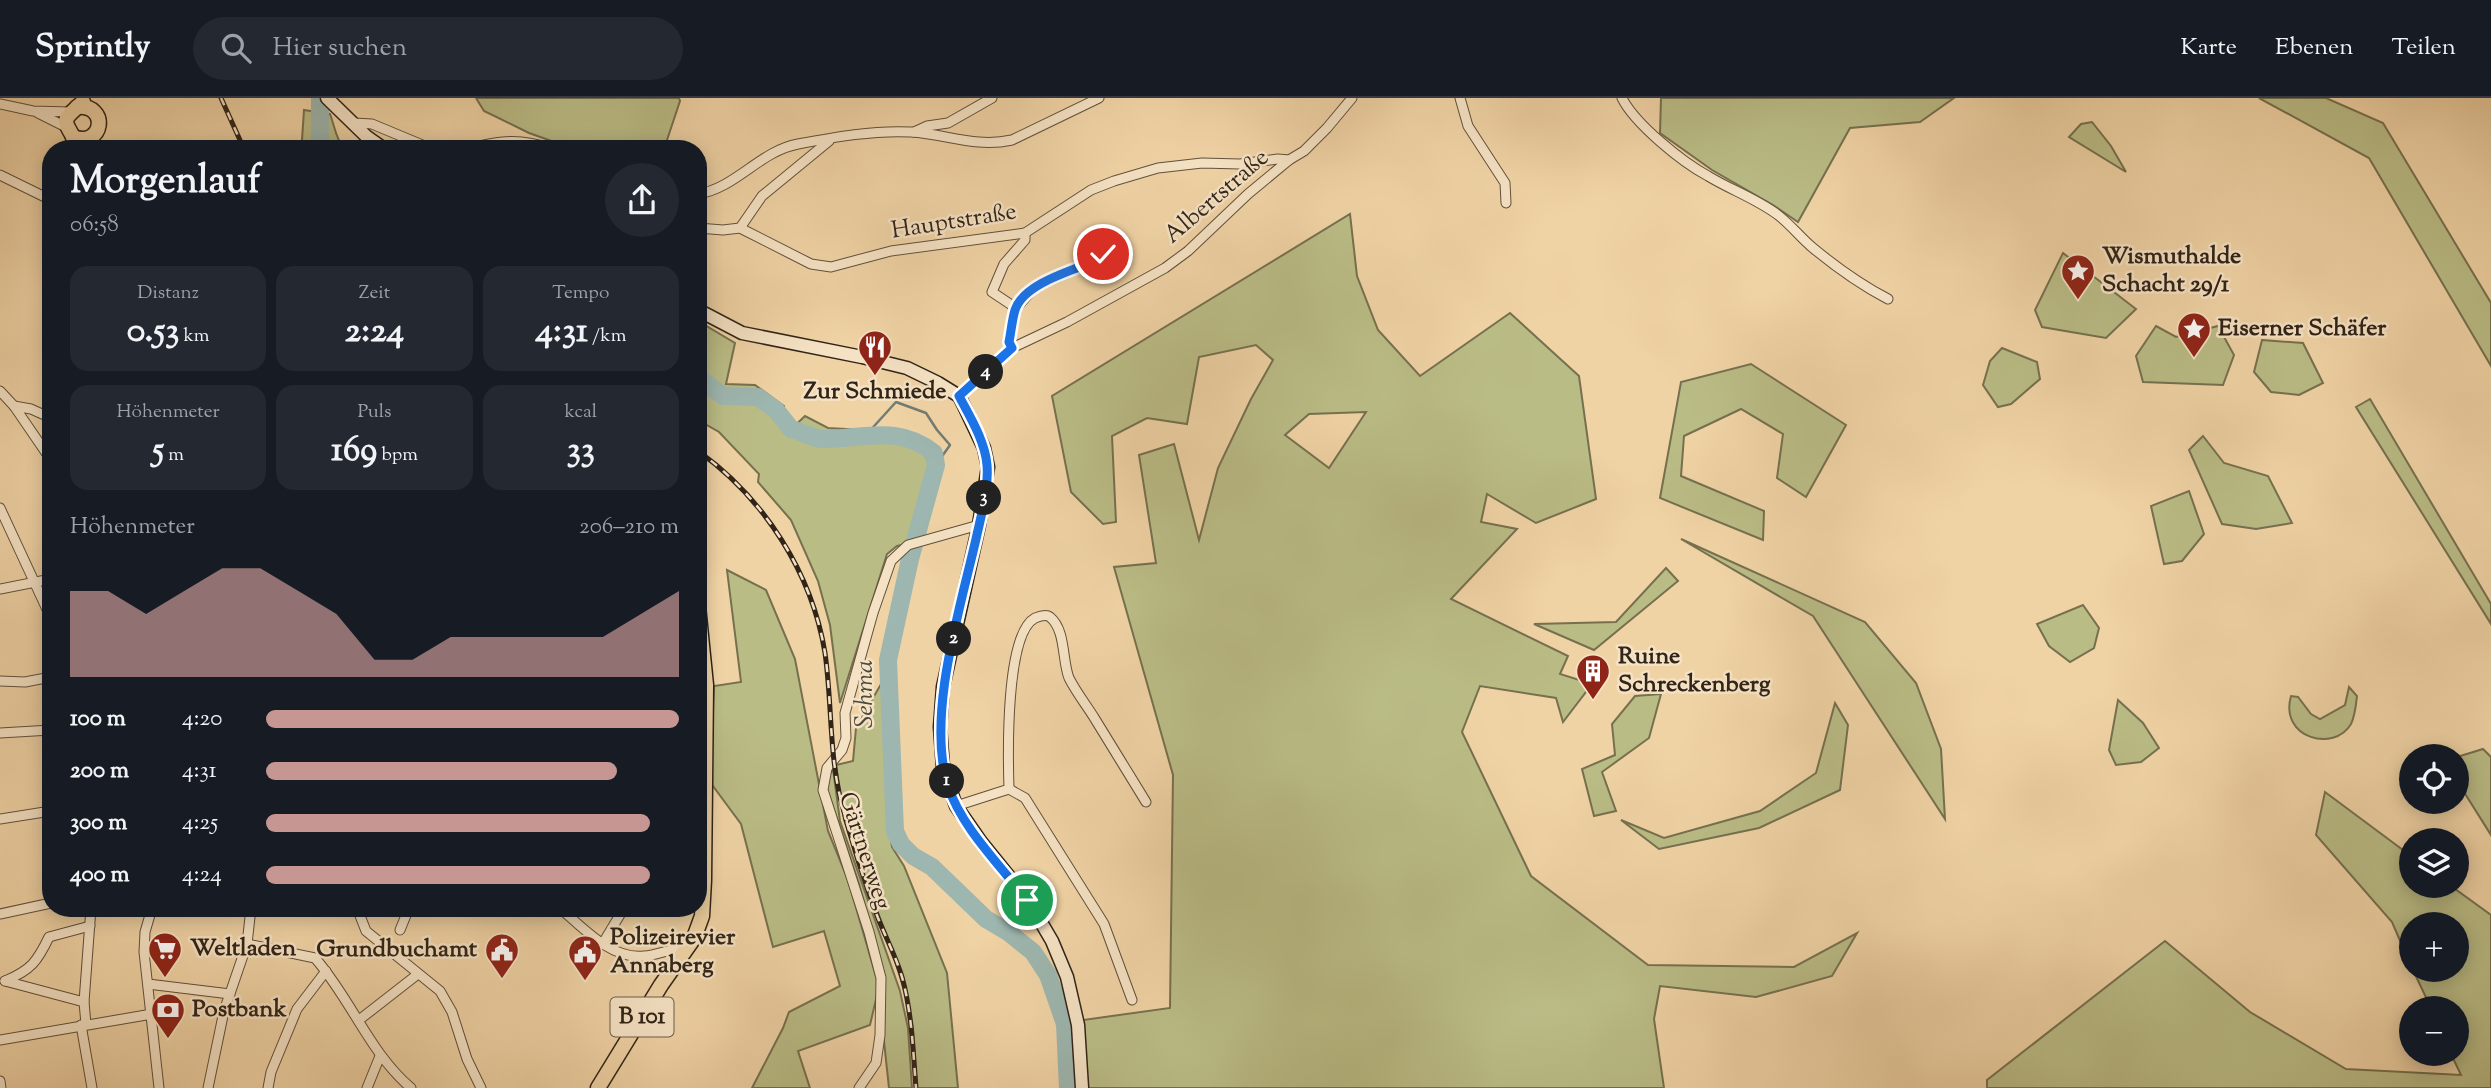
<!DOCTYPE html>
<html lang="de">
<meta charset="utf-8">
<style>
:root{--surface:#171b24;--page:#242831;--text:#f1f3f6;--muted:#9ea1a6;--line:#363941;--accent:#c59692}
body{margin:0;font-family:"Sorts Mill Goudy",serif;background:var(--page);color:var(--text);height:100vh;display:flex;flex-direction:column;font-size:26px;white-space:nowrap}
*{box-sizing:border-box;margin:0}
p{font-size:23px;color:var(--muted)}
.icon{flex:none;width:38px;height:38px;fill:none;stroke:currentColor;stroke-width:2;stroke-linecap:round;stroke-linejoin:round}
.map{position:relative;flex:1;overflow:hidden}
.details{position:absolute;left:42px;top:42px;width:665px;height:777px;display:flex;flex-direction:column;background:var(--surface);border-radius:28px;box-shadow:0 4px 18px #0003}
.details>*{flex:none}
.buttons{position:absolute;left:2399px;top:646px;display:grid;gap:14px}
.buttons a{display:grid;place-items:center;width:70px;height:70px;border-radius:50%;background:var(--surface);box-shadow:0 4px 18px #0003;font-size:35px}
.pin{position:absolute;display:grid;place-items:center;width:60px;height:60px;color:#fff;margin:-30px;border:4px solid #fff;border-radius:50%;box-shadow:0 2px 7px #0007}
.km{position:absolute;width:35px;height:35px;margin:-18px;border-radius:50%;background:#222;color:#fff;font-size:19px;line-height:35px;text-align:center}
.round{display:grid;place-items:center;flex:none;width:74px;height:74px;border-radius:37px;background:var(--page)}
.overview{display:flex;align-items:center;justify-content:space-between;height:119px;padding:0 28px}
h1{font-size:38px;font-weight:700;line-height:52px}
.stats{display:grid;grid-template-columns:repeat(3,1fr);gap:10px;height:119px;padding:7px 28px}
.stats div{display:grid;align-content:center;border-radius:18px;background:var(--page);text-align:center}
.stats b{font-size:35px;font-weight:700}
.stats small{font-size:19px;font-weight:400}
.stats p{font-size:19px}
.chart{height:196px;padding:14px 28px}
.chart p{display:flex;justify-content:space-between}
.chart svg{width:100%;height:126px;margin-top:7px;fill:var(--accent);opacity:.7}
ul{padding:0 28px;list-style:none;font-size:23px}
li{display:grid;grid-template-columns:112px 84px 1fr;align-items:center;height:52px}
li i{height:18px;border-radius:9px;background:var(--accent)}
header{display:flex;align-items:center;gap:42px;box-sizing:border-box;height:98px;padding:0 35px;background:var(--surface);border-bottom:2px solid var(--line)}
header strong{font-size:33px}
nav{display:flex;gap:38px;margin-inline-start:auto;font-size:24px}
.search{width:490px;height:63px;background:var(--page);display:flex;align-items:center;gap:18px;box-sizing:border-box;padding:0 24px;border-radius:38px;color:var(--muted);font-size:26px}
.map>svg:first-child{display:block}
</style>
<header>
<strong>Sprintly</strong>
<div class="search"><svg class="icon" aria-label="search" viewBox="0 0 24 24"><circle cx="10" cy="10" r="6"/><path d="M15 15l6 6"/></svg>Hier suchen</div>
<nav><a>Karte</a><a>Ebenen</a><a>Teilen</a></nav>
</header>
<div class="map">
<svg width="2491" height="990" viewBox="0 0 2491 990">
<rect width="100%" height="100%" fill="#f0d3a5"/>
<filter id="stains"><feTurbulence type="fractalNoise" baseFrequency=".00286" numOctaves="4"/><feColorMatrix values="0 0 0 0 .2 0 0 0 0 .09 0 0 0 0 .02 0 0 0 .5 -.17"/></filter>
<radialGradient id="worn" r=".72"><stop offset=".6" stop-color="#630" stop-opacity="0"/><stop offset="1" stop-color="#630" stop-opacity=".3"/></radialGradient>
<g fill="#babc86" stroke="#76704f" stroke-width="2" fill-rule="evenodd">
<polygon points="476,0 679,0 680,3 664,51 574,51 529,35 484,13"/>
<polygon points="1661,0 1954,0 1920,24 1850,30 1798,124 1773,107 1712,72 1660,35"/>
<polygon points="2259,0 2326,0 2383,25 2491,205 2491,268 2369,60"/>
<path d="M304,12l26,4c5,13 5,23 14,35h-40l-2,-9z"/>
<polygon points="2092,24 2111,48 2126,74 2069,39 2081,26"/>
<path d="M1350,116l7,62 21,54 42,46 90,-63 69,63 17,123 -60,24 -49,-29 -6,28 36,7 -66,70 117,57 -8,18 32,10 -29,38 -7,-24 -76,-12 -18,46 69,144 117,89 146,2 63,-34 -25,43 -76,21 -96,-11 -6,33 10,69h-576l-5,-68 87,-12 3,-233 -59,-208 42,-4 -17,-108 35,-11 25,96 19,-72 33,-69 22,-39 -17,-15 -57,12 -12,67 -40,-6 -35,18 4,86 -13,2 -32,-32 -19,-96zM1366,314l-37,56 -44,-33 24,-21z"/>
<polygon points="2063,155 2136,211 2106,240 2042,229 2035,212"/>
<polygon points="698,223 735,245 726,286 755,287 784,308 778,324 788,334 805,318 828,330 902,334 924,340 920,349 930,366 912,445 897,448 887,456 840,605 830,527 818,483 791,422 758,384 759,376 719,334 698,322"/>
<polygon points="2156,228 2176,239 2218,228 2234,257 2223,287 2143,284 2136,258"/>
<polygon points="2262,242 2303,245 2323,285 2299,297 2271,294 2254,274"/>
<polygon points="2002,250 2037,264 2040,281 2011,306 1998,309 1983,287 1990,263"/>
<polygon points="1751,266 1846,327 1806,399 1777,380 1783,336 1741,311 1684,338 1681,378 1764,413 1763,442 1660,400 1681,284"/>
<polygon points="2370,301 2491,506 2491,526 2356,309"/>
<polygon points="2203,338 2224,365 2268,378 2292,425 2256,431 2222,426 2189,352"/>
<polygon points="2189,393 2204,436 2182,463 2164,466 2151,408"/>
<polygon points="1681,441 1865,524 1916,585 1941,651 1945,721 1813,518"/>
<polygon points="1666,470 1678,483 1594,552 1534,526 1616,524"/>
<polygon points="727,472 766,492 795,561 828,733 848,782 877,882 877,897 870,927 798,953 810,990 752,990 783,930 789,914 840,888 824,833 773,849 741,726 710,684 714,588 741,584"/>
<polygon points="2083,507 2099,530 2094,550 2070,564 2049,548 2037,526"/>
<polygon points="894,568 885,638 891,691 889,727 892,749 904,768 947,875 958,990 917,990 913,930 904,892 891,850 844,722 836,667 853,663 856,630 885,579"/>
<path d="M2349,589l8,9c-1,9 -2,20 -6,28 -17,29 -72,14 -60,-28l7,1 13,17 9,5 25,-14z"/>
<polygon points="1661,596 1649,640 1602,674 1616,713 1594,718 1582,671 1615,657 1612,626 1635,598"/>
<polygon points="2118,602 2143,625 2159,650 2141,664 2116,667 2109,652"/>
<polygon points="1835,605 1848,627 1840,692 1759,730 1659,751 1621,722 1664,740 1760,713 1816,675"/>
<polygon points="2483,651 2491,659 2491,737 2457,683 2457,659"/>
<polygon points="833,671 840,723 900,893 908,930 912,990 889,990 883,934 885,879 859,786 825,685"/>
<polygon points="2325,694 2411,758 2412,788 2451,788 2491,817 2491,990 1987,990 1987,982 2165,843 2250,914 2346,971 2461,977 2451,956 2457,956 2457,910 2431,910 2413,872 2457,872 2457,826 2412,826 2411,868 2392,824 2316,737"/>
</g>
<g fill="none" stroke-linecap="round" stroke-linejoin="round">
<polyline stroke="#727c73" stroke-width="2.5" points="866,337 896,304 926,315 937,332 950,347 936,367"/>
<g stroke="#9db6af" stroke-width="18">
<polyline points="320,0 320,41 323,51"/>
<path d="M698,279l25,19 35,1 18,13 15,19c9,2 23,10 31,10 42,0 76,-15 112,14l2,12 -26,94 -22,101 7,171 6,13 12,12 19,11 54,52 22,13 25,20 15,23 17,49 3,64"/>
</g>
<g stroke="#61503b" stroke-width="11">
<g id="street">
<polyline points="1460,0 1468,28 1505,85 1506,105"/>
<path d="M1622,0c13,26 60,64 86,78 23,14 49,23 70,39 13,10 23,23 35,33 23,19 48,37 75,51"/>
<polyline points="0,6 33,13 70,14"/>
<polyline points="38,15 66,29"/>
<polyline points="354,25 372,26 432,51"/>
<polyline points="914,34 927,28 948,25 992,0"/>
<path d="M464,51c37,-8 52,-12 90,0"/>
<polyline points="0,77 51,102"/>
<path d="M698,96c38,-6 62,-43 100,-50 37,-7 76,-14 113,-12 36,2 64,16 101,8l87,-42"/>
<polyline points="698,130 723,132 740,130 811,166 831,169 891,153 1025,135 1091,92 1114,83 1158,70 1202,65 1240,66 1278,61 1289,62"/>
<polyline points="740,130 762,98 829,43"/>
<polyline points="1016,210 1035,189 1098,162 1103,156 1103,144"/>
<polyline points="1012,250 1009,244 1016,210 992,194 1004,166 1025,142 1025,135"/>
<polyline points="0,293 14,308 51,362"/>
<polyline points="959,298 1012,250 1067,224 1165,170 1188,153 1248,96 1289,62 1304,53 1327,30 1352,0"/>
<polyline points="14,308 31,311 51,320"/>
<polyline points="0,410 51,520"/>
<polyline points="0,491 51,481"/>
<polyline points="0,583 25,584 51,579"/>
<polyline points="0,635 51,632"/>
<polyline points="1009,691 1025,700 1104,826 1132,902"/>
<path d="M956,708l53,-17c-1,-32 -4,-155 26,-171 5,-2 11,-4 15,-1 16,13 12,44 19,61 7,14 18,28 26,41 17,28 34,55 51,83"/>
<polyline points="0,721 51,713"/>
<polyline points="152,810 145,834 144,854 159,990"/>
<polyline points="357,810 366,833 440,893 452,914 467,961 481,990"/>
<path d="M560,810c23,20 52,52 84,48 15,-1 29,-9 44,-8"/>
<polyline points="0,816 51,805"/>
<polyline points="400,832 409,810"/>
<polyline points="603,845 624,810"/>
<path d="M247,846l68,14c36,41 54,94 96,130"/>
<path d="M5,883c26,-11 32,-19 44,-44l41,-11"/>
<polyline points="5,883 84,904"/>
<polyline points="148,886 230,896"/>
<polyline points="359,922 418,876"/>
<polyline points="86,926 84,904 91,810"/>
<polyline points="81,927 92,990"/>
<polyline points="0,942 152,916"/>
<polyline points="0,983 1,990"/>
<polyline points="208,990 224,913 247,846 251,810"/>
<polyline points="268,990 271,974 297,911 326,873"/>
<polyline points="367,990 380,958"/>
<polyline points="859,990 876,965 880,937 881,880 869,834 823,692 827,670 842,652 846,640 845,615 873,515 891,463 908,447 979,427"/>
</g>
</g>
<g stroke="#312418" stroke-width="15">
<g id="secondary">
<polyline points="327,0 367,39 384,51"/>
<polyline points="698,212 742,235 862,259 907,270 938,285 959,298 964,308 984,350 988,369 979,427 943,589 940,629 943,669 956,708 981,744 1028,802 1052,843 1067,879 1078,927 1082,990"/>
</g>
</g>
<g stroke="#312418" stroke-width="17">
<g id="primary">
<path d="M73,39c30,12 37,-33 4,-30"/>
<path d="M77,46c-14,-27 -17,-21 6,-42"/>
<polyline points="598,990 661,887 694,840 702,818 704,782 706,587 698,508"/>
</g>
</g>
<use href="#street" stroke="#f5e2c4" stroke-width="9"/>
<use href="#secondary" stroke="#f5e2c4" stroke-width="12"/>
<use href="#primary" stroke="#f0d3a5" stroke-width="14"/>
<g stroke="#312418" stroke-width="5">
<g id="rail">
<polyline points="221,0 244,51"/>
<path d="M698,353c66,47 114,122 127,202 7,49 4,100 16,148 10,39 23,80 37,117 8,20 18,39 24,59 10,36 11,74 14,111"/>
</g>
</g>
<use href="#rail" stroke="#f5e2c4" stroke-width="2.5" stroke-dasharray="8" stroke-linecap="butt"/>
</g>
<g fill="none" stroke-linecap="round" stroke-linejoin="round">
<g stroke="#fff" stroke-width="14">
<path id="route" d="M1027,802c-26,-34 -66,-73 -79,-114 -22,-69 12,-177 28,-247 5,-23 13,-51 11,-74 -2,-24 -17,-48 -28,-69l53,-48 -3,-6c2,-10 3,-22 6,-32 9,-27 59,-40 83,-50l5,-6"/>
</g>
<use href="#route" stroke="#1a73e8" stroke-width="9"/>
</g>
<defs>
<g id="sight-pin" transform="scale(1.75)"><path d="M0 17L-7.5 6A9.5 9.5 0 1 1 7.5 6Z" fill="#8f2418" stroke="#f5e2c4"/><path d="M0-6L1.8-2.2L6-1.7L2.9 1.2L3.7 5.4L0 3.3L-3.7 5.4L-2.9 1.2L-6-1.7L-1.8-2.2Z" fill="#fff"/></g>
<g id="restaurant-pin" transform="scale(1.75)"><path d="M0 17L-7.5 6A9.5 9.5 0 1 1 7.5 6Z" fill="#8f2418" stroke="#f5e2c4"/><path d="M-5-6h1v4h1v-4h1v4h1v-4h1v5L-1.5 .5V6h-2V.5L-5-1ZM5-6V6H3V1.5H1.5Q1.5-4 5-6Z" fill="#fff"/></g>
<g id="building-pin" transform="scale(1.75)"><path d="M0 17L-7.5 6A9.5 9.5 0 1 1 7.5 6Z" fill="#8f2418" stroke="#f5e2c4"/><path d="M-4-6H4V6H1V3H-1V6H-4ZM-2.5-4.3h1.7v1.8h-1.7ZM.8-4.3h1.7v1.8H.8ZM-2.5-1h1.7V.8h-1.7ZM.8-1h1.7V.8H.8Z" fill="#fff"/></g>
<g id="supermarket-pin" transform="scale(1.75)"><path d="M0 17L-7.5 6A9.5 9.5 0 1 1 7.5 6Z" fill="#8f2418" stroke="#f5e2c4"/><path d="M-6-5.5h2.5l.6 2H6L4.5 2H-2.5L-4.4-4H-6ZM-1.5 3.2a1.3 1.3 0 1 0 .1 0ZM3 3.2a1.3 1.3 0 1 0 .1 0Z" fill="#fff"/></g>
<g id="civic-pin" transform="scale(1.75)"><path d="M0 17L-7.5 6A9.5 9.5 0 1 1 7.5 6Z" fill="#8f2418" stroke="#f5e2c4"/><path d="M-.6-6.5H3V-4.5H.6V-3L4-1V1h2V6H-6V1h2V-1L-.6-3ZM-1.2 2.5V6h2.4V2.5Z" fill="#fff"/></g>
<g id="bank-pin" transform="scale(1.75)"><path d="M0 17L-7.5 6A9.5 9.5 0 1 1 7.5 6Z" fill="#8f2418" stroke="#f5e2c4"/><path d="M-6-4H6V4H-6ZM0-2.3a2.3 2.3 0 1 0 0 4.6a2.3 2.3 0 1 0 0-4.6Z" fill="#fff"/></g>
</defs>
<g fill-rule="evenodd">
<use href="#sight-pin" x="2078" y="173"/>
<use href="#sight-pin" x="2194" y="231"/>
<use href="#restaurant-pin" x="875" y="249"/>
<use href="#building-pin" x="1593" y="573"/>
<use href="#supermarket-pin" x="165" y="851"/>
<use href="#civic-pin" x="502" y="852"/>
<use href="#civic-pin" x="585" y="854"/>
<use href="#bank-pin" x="168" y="912"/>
</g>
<g text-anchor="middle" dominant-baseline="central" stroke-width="5" stroke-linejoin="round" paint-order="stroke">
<rect fill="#f5e2c4" stroke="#6c5d4c" stroke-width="2" x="610.5" y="899.5" width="63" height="39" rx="5"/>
<g font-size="23" font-weight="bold" fill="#312418">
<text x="642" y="919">B 101</text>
</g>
<g font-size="24" fill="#312418" stroke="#f5e2c4">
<text transform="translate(1217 99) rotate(-41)">Albertstraße</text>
<text transform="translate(954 124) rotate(-9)">Hauptstraße</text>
<text transform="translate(864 753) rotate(72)">Gärtnerweg</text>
</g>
<g font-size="24" font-weight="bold" fill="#312418" stroke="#f5e2c4" text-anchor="start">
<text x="2102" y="159">Wismuthalde<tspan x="2102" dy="28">Schacht 29/1</tspan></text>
<text x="2218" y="231">Eiserner Schäfer</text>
<text x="875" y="294" text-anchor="middle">Zur Schmiede</text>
<text x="1618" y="559">Ruine<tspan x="1618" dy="28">Schreckenberg</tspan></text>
<text x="610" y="840">Polizeirevier<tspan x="610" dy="28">Annaberg</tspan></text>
<text x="190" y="851">Weltladen</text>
<text x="477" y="852" text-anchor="end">Grundbuchamt</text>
<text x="192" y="912">Postbank</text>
</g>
<g font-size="26" font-style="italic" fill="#4c483e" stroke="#f5e2c4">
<text transform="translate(865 596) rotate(-90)">Sehma</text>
</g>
</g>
<rect width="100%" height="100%" filter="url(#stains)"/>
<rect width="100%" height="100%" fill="url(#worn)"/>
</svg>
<div class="buttons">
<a><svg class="icon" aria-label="locate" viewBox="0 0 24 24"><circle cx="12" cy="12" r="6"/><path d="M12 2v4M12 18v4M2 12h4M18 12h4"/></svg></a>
<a><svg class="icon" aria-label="layers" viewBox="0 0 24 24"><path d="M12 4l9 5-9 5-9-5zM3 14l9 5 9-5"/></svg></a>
<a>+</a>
<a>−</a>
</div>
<div class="pin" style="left:1027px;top:802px;background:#1e9e55"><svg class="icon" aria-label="arrive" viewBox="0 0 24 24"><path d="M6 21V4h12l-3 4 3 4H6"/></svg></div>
<div class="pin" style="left:1103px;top:156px;background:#d93025"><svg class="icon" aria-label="check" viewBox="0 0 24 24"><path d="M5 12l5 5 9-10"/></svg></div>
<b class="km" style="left:947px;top:683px">1</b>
<b class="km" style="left:954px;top:541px">2</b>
<b class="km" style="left:984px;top:400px">3</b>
<b class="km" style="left:986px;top:274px">4</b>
<section class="details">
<div class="overview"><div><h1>Morgenlauf</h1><p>06:58</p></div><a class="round"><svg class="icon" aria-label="share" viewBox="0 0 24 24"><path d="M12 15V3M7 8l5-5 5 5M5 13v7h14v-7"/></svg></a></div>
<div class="stats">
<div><p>Distanz</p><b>0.53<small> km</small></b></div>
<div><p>Zeit</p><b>2:24</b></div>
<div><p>Tempo</p><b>4:31<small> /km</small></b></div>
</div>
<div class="stats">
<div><p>Höhenmeter</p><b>5<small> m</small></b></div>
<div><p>Puls</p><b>169<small> bpm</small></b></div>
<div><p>kcal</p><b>33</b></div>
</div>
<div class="chart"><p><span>Höhenmeter</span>206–210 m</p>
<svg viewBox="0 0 160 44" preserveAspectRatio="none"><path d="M0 44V14L10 14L20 22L30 14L40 6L50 6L60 14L70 22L80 38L90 38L100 30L110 30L120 30L130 30L140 30L150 22L160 14V44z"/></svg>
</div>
<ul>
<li><b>100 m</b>4:20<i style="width:100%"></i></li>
<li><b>200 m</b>4:31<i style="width:85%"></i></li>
<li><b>300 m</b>4:25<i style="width:93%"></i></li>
<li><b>400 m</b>4:24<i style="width:93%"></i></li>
</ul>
</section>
</div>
